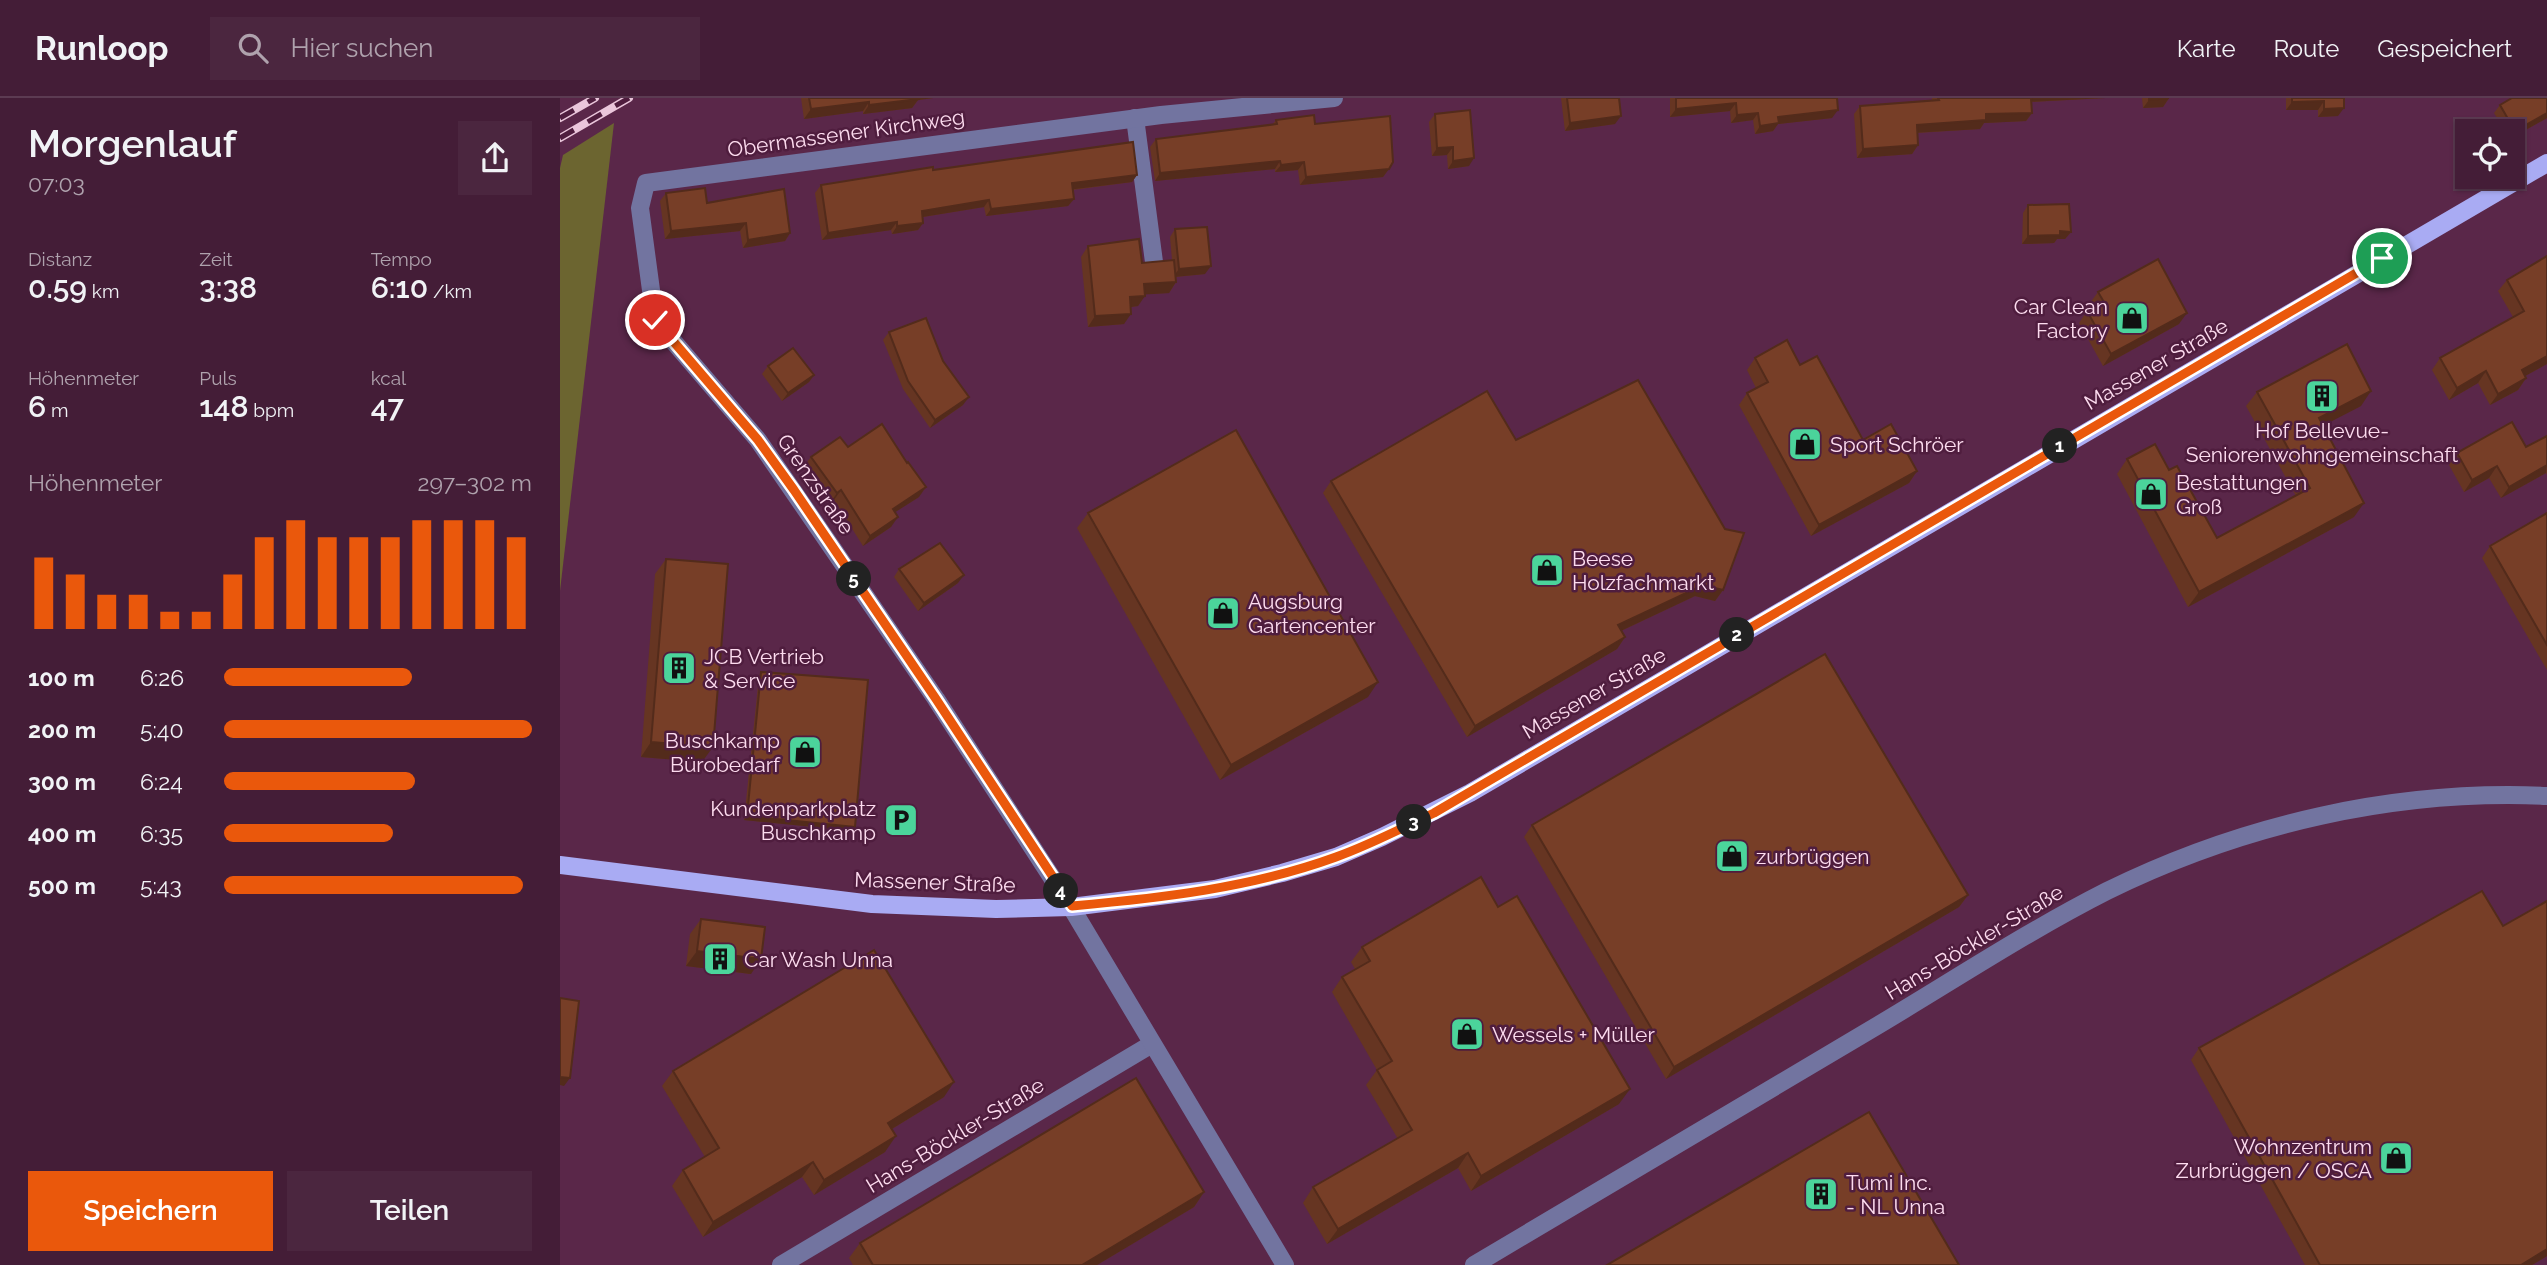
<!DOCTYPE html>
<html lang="de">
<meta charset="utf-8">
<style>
:root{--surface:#441d37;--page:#4b263f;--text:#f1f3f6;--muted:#afa2ad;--line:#5c3b52;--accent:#ea580c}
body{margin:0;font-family:Raleway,sans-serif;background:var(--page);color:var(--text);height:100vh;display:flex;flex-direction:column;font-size:26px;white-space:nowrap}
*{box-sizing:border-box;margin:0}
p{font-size:23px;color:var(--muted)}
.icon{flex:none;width:38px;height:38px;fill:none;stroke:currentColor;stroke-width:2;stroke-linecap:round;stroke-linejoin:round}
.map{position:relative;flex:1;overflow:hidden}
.drawer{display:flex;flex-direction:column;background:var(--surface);width:560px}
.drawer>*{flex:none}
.buttons{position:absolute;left:1895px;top:21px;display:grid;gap:14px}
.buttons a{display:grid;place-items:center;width:70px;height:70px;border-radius:0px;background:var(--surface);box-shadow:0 2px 5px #0004,0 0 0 2px var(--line);font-size:35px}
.pin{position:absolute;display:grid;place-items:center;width:60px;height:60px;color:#fff;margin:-30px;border:4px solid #fff;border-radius:50%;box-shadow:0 2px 7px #0007}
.km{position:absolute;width:35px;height:35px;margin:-18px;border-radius:50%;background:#222;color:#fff;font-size:19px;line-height:35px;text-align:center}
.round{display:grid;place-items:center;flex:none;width:74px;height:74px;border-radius:0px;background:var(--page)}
.overview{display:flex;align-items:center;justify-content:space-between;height:119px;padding:0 28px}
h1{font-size:38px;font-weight:600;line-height:52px}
.figures{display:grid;grid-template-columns:repeat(3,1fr);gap:10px;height:119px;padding:7px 28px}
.figures div{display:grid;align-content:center}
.figures b{font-size:30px;font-weight:600}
.figures small{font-size:19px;font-weight:400}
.figures p{font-size:19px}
.chart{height:196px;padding:14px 28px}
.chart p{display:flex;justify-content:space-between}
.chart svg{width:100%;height:126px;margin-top:7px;stroke:var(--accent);stroke-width:6}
.button{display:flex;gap:14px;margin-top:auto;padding:14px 28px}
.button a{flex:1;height:80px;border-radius:0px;background:var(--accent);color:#fff;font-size:28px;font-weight:600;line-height:80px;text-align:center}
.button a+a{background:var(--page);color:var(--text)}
ul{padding:0 28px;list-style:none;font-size:23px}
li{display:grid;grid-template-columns:112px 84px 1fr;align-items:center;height:52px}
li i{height:18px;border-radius:9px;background:var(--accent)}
header{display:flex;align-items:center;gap:42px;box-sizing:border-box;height:98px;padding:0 35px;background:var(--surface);border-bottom:2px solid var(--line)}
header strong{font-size:33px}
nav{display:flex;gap:38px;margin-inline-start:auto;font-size:24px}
.search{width:490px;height:63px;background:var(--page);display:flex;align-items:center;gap:18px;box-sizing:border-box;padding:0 24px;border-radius:0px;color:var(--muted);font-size:26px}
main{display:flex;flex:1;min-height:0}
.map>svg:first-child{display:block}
</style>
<header>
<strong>Runloop</strong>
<div class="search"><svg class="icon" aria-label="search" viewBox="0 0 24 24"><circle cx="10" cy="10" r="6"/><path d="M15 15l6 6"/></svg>Hier suchen</div>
<nav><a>Karte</a><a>Route</a><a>Gespeichert</a></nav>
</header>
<main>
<section class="drawer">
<div class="overview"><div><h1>Morgenlauf</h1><p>07:03</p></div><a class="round"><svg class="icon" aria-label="share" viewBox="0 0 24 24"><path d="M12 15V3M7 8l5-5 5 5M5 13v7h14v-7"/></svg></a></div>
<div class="figures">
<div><p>Distanz</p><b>0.59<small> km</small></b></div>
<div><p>Zeit</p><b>3:38</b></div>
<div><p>Tempo</p><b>6:10<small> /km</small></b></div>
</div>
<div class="figures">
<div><p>Höhenmeter</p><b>6<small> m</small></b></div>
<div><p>Puls</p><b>148<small> bpm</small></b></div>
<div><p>kcal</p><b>47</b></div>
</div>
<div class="chart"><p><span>Höhenmeter</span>297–302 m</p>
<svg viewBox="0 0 160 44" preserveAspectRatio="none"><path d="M5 44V19M15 44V25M25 44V32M35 44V32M45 44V38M55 44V38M65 44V25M75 44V12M85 44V6M95 44V12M105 44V12M115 44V12M125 44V6M135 44V6M145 44V6M155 44V12"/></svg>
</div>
<ul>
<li><b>100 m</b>6:26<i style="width:61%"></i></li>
<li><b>200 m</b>5:40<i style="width:100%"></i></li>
<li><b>300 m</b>6:24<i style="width:62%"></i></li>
<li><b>400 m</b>6:35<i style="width:55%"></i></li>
<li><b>500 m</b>5:43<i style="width:97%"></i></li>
</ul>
<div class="button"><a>Speichern</a><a>Teilen</a></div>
</section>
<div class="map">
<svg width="1987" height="1167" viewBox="0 0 1987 1167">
<rect width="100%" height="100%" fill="#5a2749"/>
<polygon fill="#6c6530" points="54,25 0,493 0,70 3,57"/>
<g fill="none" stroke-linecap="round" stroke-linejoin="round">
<g stroke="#7274a0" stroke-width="18">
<polyline points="575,20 594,164"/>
<polyline points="221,1167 592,946"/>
<polyline points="725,1167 511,809 376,601 198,342 95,222 80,110 86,85 601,17 774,0"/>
<path d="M914,1167c130,-77 260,-155 391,-232 80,-47 159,-100 242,-142 136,-67 289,-102 440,-95"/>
</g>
<polyline stroke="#a9abf3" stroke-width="18" points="0,767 312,806 436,811 511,809 655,791 722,775 776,759 822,739 910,695 1987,65"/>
<g stroke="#eac6db" stroke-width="8">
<g id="rail">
<polyline points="0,20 35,0"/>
<polyline points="0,40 69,0"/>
</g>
</g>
<use href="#rail" stroke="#4f1d3e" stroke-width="5" stroke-dasharray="16" stroke-linecap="butt"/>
</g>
<g fill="#663522">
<polygon points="241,0 373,0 358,2 352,10 303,16 303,13 244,21"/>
<polygon points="1001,0 1059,0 1055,26 1005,33"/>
<polygon points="1110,0 1277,0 1272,20 1218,26 1213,33 1195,36 1193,22 1171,25 1170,13 1110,19"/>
<polygon points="1372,0 1545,0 1472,4 1472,15 1466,23 1424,25 1420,31 1357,35 1358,47 1352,56 1297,60 1294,16 1300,8 1372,2"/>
<polygon points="1582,0 1609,0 1603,9 1583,10"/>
<polygon points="1726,0 1784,0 1778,18 1758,19 1758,12 1726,12"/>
<polygon points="1987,0 1987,20 1953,39 1953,33 1945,33 1934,15 1940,7"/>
<polygon points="875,16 909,68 888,71 887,57 872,58 869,24"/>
<polygon points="716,22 755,26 833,64 823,79 740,87 738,72 715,74 715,71 595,83 590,49 596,41 712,27"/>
<polygon points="373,72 577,77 572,84 513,92 514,101 508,108 426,118 424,109 363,119 363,125 358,132 332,136 331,132 262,142 255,95 261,87"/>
<polygon points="106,95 147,105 230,135 225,143 183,150 180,133 105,141 100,103"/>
<polygon points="1468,107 1511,134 1505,141 1497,141 1494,145 1462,146 1463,115"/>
<polygon points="615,131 645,176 616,179 616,184 609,195 585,196 578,208 571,209 564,226 528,229 521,159 528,148 582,165 612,162 610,139"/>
<polygon points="1987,158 1987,266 1965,278 1966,280 1958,292 1930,307 1918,285 1889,302 1872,272 1880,260 1953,219 1938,193 1947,182"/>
<polygon points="1538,194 1619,226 1543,268 1519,225 1527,213 1533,210 1530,205"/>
<polygon points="329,234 383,263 403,307 370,330 343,291 323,242"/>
<polygon points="1195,260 1240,267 1303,342 1357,373 1349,385 1251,438 1179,307 1187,295 1196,290 1187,272"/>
<polygon points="208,268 254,277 249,284 222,303 202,276"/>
<polygon points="1697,294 1801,308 1763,327 1794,419 1628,509 1557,376 1567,361 1609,372 1657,440 1736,398 1686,308"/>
<polygon points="1987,338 1987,377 1986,375 1941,400 1929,380 1904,394 1889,367 1897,355 1966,349"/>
<polygon points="956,342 1163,492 1155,503 1135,498 1061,533 1065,539 1057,551 907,639 763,395 771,383"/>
<polygon points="288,349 359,399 335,414 331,429 303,448 274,402 270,405 244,368 251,359"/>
<polygon points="528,415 808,599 660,682 517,430"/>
<polygon points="1987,415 1987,572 1922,460 1930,448"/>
<polygon points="106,461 142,664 81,659 95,476"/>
<polygon points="339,471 398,485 358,513 334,479"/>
<polygon points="201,574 293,733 184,722 199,578"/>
<polygon points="972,727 1408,797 1399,809 1106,981 964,739"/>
<polygon points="1987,803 1987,1158 1972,1167 1745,1167 1631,962 1639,950 1943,828"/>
<polygon points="938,809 1059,1006 911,1093 898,1070 767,1146 743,1105 753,1089 838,1041 806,987 817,972 772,894 782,879 795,871 791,864 802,849"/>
<polygon points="141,821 191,876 126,868 130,836"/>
<polygon points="113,973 384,999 332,1031 325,1054 254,1097 242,1079 143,1139 112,1088 123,1072 145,1059 102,988"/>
<polygon points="644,1094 634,1109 537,1167 293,1167 289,1160 300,1145"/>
</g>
<g fill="#532b1b">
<polygon points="354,0 373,0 358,2 352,10 303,16 309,7"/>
<polygon points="1468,0 1545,0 1465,4"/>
<polygon points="1609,0 1603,9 1583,10 1589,2"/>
<polygon points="1764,3 1758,12 1726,12 1732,4"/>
<polygon points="309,4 303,13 244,21 251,11"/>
<polygon points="1176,5 1170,13 1110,19 1116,11"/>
<polygon points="1784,10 1778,18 1758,19 1764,11"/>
<polygon points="1278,12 1272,20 1218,26 1213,33 1195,36 1200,28 1218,19"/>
<polygon points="1198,15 1193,22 1171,25 1177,17"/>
<polygon points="1472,15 1466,23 1424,25 1420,31 1351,35 1357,27 1426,16"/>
<polygon points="1987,15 1987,20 1953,39 1953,36 1955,33"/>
<polygon points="1061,18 1055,26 1005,33 1010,25"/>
<polygon points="1358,47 1352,56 1297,60 1303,51"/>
<polygon points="893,49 887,57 872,58 877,50"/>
<polygon points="914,60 909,68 888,71 893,63"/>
<polygon points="720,63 715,71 595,83 600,75"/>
<polygon points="744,64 738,72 715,74 721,67"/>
<polygon points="829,71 823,79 740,87 746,79"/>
<polygon points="577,77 572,84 507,92 512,85"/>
<polygon points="514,101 508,108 426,118 431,111"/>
<polygon points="429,102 424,109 356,120 362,113"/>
<polygon points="337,124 331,132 262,142 268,135"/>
<polygon points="186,125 180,133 105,141 111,133"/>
<polygon points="363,125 358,132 332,136 337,128"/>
<polygon points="1500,133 1511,134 1505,141 1497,141 1494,145 1462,146 1468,138"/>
<polygon points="230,135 225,143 183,150 188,142"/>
<polygon points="651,168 645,176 613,179 619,171"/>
<polygon points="616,184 609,195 577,197 584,186"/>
<polygon points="585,198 578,208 563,210 570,199"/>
<polygon points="1627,215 1619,226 1543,268 1551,256"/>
<polygon points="571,216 564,226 528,229 535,218"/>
<polygon points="1987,258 1987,266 1954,284 1962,272"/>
<polygon points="1926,273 1918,285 1889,302 1897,290"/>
<polygon points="254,277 249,284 222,303 228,295"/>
<polygon points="1966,280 1958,292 1930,307 1938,296"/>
<polygon points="1811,293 1801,308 1749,335 1759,320"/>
<polygon points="409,299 403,307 370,330 375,322"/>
<polygon points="1987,367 1986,375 1941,400 1949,389"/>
<polygon points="1937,368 1929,380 1904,394 1912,382"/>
<polygon points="1357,373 1349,385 1251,438 1259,427"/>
<polygon points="366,389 359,399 326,420 333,411"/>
<polygon points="281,392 274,402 270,405 277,395"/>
<polygon points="1804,405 1794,419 1628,509 1639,494"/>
<polygon points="338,419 331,429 303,448 310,438"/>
<polygon points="404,477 398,485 358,513 364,505"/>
<polygon points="1143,487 1163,492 1155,503 1135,498 1050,538 1058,527"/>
<polygon points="1065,539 1057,551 907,639 915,628"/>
<polygon points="818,584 808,599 660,682 671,667"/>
<polygon points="91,644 153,649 142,664 81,659"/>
<polygon points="187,718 295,729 293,733 184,722"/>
<polygon points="1408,797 1399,809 1106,981 1114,969"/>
<polygon points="137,853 201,861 191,876 126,868"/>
<polygon points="0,979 10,980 4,988 0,987"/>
<polygon points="394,984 384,999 317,1040 328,1025"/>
<polygon points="1070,991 1059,1006 911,1093 921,1078"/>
<polygon points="336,1038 325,1054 254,1097 264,1082"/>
<polygon points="908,1055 898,1070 767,1146 778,1131"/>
<polygon points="253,1064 242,1079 143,1139 153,1124"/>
<polygon points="644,1094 634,1109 537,1167 522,1167"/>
<polygon points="1987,1151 1987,1158 1972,1167 1961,1167"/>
</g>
<g fill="#773e27" stroke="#532b1b" stroke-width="2">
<polygon points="249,0 359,0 359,1 309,7 309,4 251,11"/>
<polygon points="1007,0 1059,0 1061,18 1010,25"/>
<polygon points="1116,0 1277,0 1278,12 1218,19 1219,25 1200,28 1198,15 1177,17 1176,5 1116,11"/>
<polygon points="1378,0 1471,0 1472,15 1426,16 1426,22 1357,27 1358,47 1303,51 1300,8 1379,2"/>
<polygon points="1589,0 1609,0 1589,2"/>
<polygon points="1732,0 1784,0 1784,10 1764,11 1764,3 1732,4"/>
<polygon points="1952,0 1987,0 1987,15 1955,33 1940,7"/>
<polygon points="910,12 914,60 893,63 893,49 877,50 875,16"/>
<polygon points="754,17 755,26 830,18 833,64 829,71 746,79 744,64 721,67 720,63 600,75 596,41 717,26 716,22"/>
<polygon points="573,44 577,77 512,85 514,101 431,111 429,102 362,113 363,125 337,128 337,124 268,135 261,87 373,69 373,72"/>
<polygon points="145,90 147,105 224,91 230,135 188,142 186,125 111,133 106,95"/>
<polygon points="1509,106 1511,134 1500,133 1500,137 1468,138 1468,107"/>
<polygon points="647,129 651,168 619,171 615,131"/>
<polygon points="579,141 582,165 614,162 616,184 584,186 585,198 570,199 571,216 535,218 528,148"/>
<polygon points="1987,158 1987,258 1962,272 1966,280 1938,296 1926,273 1897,290 1880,260 1964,213 1947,182"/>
<polygon points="1598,161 1627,215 1551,256 1527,213 1544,204 1538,194"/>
<polygon points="366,220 383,263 409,299 375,322 348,283 329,234"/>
<polygon points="1227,242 1240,267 1257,258 1303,342 1331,326 1357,373 1259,427 1187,295 1208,284 1195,260"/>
<polygon points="1787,246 1811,293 1759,320 1804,405 1639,494 1567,361 1595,346 1609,372 1617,368 1657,440 1750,390 1697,294"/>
<polygon points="233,250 254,277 228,295 208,268"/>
<polygon points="1078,282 1165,431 1184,435 1163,492 1143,487 1058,527 1065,539 915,628 771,383 927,293 956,342"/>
<polygon points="1952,324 1966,349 1987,338 1987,367 1949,389 1937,368 1912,382 1897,355"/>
<polygon points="322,326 347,365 348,364 366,389 333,411 338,419 310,438 281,392 277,395 251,359 280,339 288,349"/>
<polygon points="676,332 818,584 671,667 528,415"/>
<polygon points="1987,415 1987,547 1930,448"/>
<polygon points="380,445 404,477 364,505 339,471"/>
<polygon points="106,461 168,466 153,649 91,644"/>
<polygon points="1265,556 1408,797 1114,969 972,727"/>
<polygon points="201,574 308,582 295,729 187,718"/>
<polygon points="921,779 938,809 957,798 1070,991 921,1078 908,1055 778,1131 753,1089 852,1032 817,972 832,963 782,879 810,863 802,849"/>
<polygon points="1922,793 1943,828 1987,803 1987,1151 1961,1167 1760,1167 1639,950"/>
<polygon points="141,821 205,829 201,861 137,853"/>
<polygon points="314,852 394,984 328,1025 336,1038 264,1082 253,1064 153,1124 123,1072 159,1050 113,973"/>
<polygon points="0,900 19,903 10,980 0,979"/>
<polygon points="576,980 644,1094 522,1167 313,1167 300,1145"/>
<polygon points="1309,1014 1399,1167 1047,1167"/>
</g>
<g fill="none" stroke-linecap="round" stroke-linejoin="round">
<g stroke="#fff" stroke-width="14">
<path id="route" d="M95,222l103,120 36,50 142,209 136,207c89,-8 179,-18 264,-49 34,-12 66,-29 98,-44l948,-555"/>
</g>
<use href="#route" stroke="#ea580c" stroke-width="9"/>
</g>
<defs>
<g id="shop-square" transform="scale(1.75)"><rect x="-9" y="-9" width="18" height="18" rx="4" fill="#4bd49b" stroke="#4f1d3e"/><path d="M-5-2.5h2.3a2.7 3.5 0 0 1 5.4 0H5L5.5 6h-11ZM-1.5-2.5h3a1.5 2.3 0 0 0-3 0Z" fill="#111"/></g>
<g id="building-square" transform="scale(1.75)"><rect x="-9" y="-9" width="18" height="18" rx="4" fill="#4bd49b" stroke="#4f1d3e"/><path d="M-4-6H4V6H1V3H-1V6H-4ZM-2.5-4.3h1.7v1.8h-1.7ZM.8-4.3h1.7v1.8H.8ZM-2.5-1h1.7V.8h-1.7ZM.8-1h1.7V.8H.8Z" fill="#111"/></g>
<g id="parking-square" transform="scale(1.75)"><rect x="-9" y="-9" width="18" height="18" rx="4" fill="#4bd49b" stroke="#4f1d3e"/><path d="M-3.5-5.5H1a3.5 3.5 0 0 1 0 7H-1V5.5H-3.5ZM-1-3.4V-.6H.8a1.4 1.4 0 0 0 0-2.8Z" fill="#111"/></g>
</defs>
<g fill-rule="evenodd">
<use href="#shop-square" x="1572" y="220"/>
<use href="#building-square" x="1762" y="298"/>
<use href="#shop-square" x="1245" y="346"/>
<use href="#shop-square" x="1591" y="396"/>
<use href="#shop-square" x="987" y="472"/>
<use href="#shop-square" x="663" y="515"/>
<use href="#building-square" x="119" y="570"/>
<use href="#shop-square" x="245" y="654"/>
<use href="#parking-square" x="341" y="722"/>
<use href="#shop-square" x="1172" y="758"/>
<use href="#building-square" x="160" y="861"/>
<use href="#shop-square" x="907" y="936"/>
<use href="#shop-square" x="1836" y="1060"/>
<use href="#building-square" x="1261" y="1096"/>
</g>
<g text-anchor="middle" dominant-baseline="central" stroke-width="5" stroke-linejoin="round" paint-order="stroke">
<g font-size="21" fill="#fddcef" stroke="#4f1d3e">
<text transform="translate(286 35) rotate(-8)">Obermassener Kirchweg</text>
<text transform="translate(1596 266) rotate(-30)">Massener Straße</text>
<text transform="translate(256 386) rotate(55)">Grenzstraße</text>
<text transform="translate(1034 595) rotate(-30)">Massener Straße</text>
<text transform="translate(375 784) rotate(2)">Massener Straße</text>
<text transform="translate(1414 844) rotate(-31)">Hans-Böckler-Straße</text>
<text transform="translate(395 1037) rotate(-31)">Hans-Böckler-Straße</text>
</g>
<g font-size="21" fill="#fddcef" stroke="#4f1d3e" text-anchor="start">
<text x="1548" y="208" text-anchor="end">Car Clean<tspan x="1548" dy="24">Factory</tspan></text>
<text x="1762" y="332" text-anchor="middle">Hof Bellevue-<tspan x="1762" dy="24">Seniorenwohngemeinschaft</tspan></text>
<text x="1270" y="346">Sport Schröer</text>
<text x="1616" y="384">Bestattungen<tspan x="1616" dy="24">Groß</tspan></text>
<text x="1012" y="460">Beese<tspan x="1012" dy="24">Holzfachmarkt</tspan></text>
<text x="688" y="503">Augsburg<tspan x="688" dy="24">Gartencenter</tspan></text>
<text x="144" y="558">JCB Vertrieb<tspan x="144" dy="24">&amp; Service</tspan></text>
<text x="220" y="642" text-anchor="end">Buschkamp<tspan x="220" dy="24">Bürobedarf</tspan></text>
<text x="316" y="710" text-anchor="end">Kundenparkplatz<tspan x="316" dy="24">Buschkamp</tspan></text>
<text x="1196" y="758">zurbrüggen</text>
<text x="184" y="861">Car Wash Unna</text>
<text x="932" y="936">Wessels + Müller</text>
<text x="1812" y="1048" text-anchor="end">Wohnzentrum<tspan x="1812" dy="24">Zurbrüggen / OSCA</tspan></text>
<text x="1286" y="1084">Tumi Inc.<tspan x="1286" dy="24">- NL Unna</tspan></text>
</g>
</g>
</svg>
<div class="buttons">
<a><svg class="icon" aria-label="locate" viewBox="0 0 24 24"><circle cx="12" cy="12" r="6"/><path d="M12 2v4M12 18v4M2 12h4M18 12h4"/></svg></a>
</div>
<div class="pin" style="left:1822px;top:160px;background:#1e9e55"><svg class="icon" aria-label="arrive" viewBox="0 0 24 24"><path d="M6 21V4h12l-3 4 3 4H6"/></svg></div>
<div class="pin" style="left:95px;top:222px;background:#d93025"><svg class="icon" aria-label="check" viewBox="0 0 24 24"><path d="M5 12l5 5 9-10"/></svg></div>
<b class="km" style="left:1500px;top:348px">1</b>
<b class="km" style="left:1177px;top:537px">2</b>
<b class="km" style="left:854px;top:724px">3</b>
<b class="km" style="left:501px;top:793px">4</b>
<b class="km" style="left:294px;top:481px">5</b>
</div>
</main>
